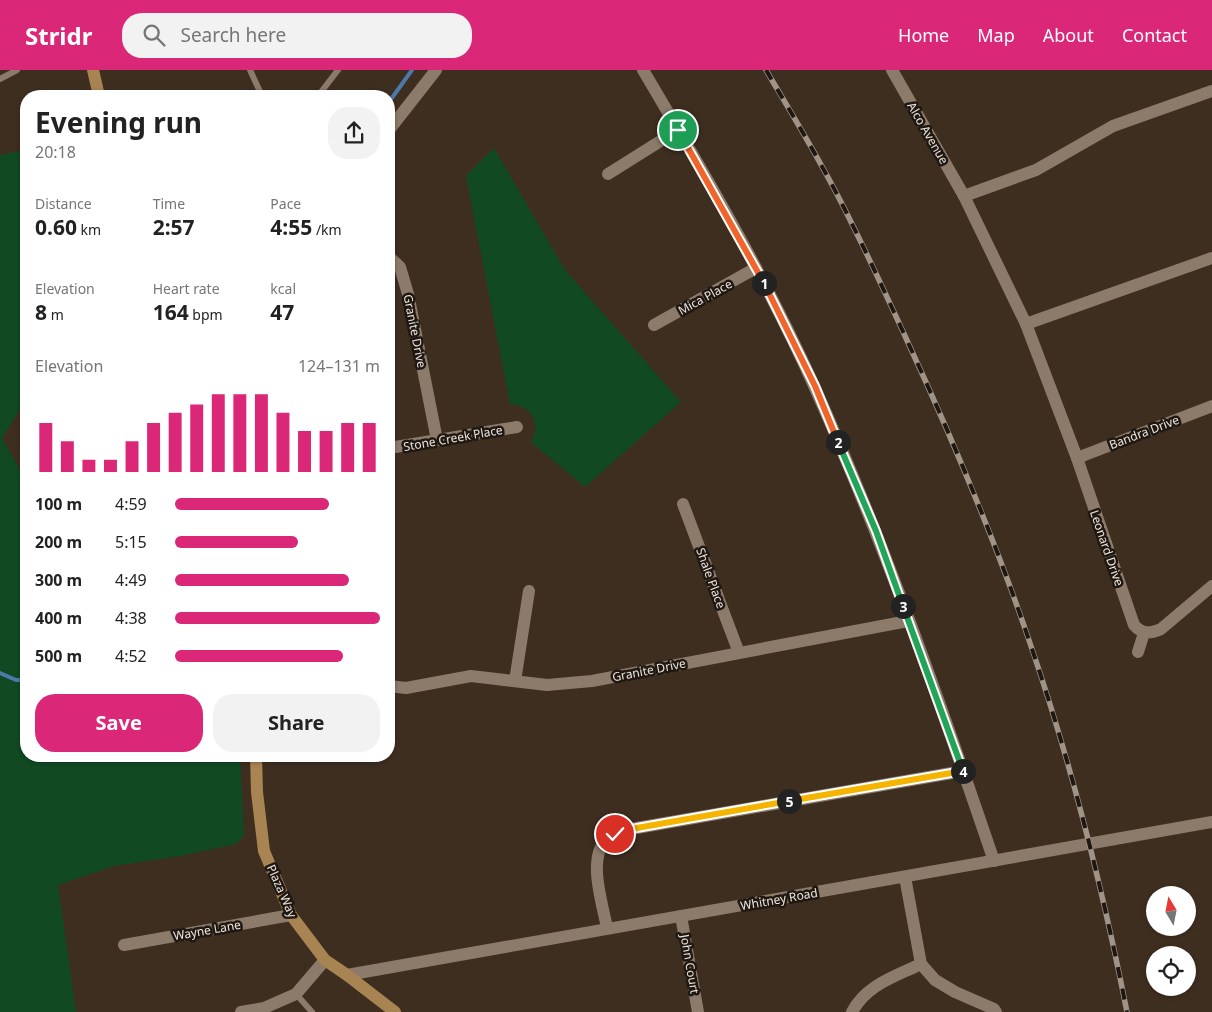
<!DOCTYPE html>
<meta charset="utf-8">
<style>
:root{--surface:#fff;--page:#f2f2f2;--text:#222;--muted:#767676;--accent:#db2777}
body{margin:0;font-family:"Noto Sans",sans-serif;background:var(--page);color:var(--text);height:100vh;display:flex;flex-direction:column;font-size:19px;white-space:nowrap}
*{box-sizing:border-box;margin:0}
p{font-size:16px;color:var(--muted)}
.icon{flex:none;width:28px;height:28px;fill:none;stroke:currentColor;stroke-width:2;stroke-linecap:round;stroke-linejoin:round}
.map{position:relative;flex:1;overflow:hidden}
.drawer{position:absolute;left:20px;top:20px;width:375px;height:672px;display:flex;flex-direction:column;background:var(--surface);border-radius:20px;box-shadow:0 1px 4px #0004}
.drawer>*{flex:none}
.needle{width:32px;rotate:350deg}
.tools{position:absolute;left:1146px;top:816px;display:grid;gap:10px}
.tools a{display:grid;place-items:center;width:50px;height:50px;border-radius:50%;background:var(--surface);box-shadow:0 1px 4px #0004;font-size:25px}
.pin{position:absolute;display:grid;place-items:center;width:42px;height:42px;color:#fff;margin:-21px;border:2px solid #fff;border-radius:50%;box-shadow:0 1px 5px #0007}
.km{position:absolute;width:25px;height:25px;margin:-12px;border-radius:50%;background:#222;color:#fff;font-size:14px;line-height:25px;text-align:center}
.round{display:grid;place-items:center;flex:none;width:52px;height:52px;border-radius:20px;background:var(--page)}
.head{display:flex;align-items:center;justify-content:space-between;height:85px;padding:0 15px}
h1{font-size:28px;font-weight:700;line-height:38px}
.metrics{display:grid;grid-template-columns:repeat(3,1fr);gap:8px;height:85px;padding:5px 15px}
.metrics div{display:grid;align-content:center}
.metrics b{font-size:21px;font-weight:700}
.metrics small{font-size:14px;font-weight:400}
.metrics p{font-size:14px}
.chart{height:140px;padding:10px 15px}
.chart p{display:flex;justify-content:space-between}
.chart svg{width:100%;height:90px;margin-top:5px;stroke:var(--accent);stroke-width:6}
.primary-button{display:flex;gap:10px;margin-top:auto;padding:10px 15px}
.primary-button a{flex:1;height:58px;border-radius:20px;background:var(--accent);color:#fff;font-size:20px;font-weight:700;line-height:58px;text-align:center}
.primary-button a+a{background:var(--page);color:var(--text)}
ul{padding:0 15px;list-style:none;font-size:16px}
li{display:grid;grid-template-columns:80px 60px 1fr;align-items:center;height:38px}
li i{height:12px;border-radius:6px;background:var(--accent)}
header{display:flex;align-items:center;gap:30px;box-sizing:border-box;height:70px;padding:0 25px;background:var(--accent);color:#fff}
header strong{font-size:24px}
nav{display:flex;gap:28px;margin-inline-start:auto;font-size:18px}
.search{width:350px;height:45px;background:var(--page);display:flex;align-items:center;gap:12px;box-sizing:border-box;padding:0 18px;border-radius:20px;color:var(--muted);font-size:19px}
.map>svg:first-child{display:block}
</style>
<header>
<strong>Stridr</strong>
<div class="search"><svg class="icon" aria-label="search" viewBox="0 0 24 24"><circle cx="10" cy="10" r="6"/><path d="M15 15l6 6"/></svg>Search here</div>
<nav><a>Home</a><a>Map</a><a>About</a><a>Contact</a></nav>
</header>
<div class="map">
<svg width="1212" height="942" viewBox="0 0 1212 942">
<rect width="100%" height="100%" fill="#3e2e20"/>
<g fill="#104922">
<path d="M494,78l71,122 116,132 -96,85 -54,-45c11,-18 0,-37 -21,-38l-44,-228z"/>
<polygon points="26,80 26,330 2,368 26,410 26,686 240,686 244,765 236,774 181,786 114,796 58,815 76,942 0,942 0,85"/>
</g>
<g fill="none" stroke-linecap="round" stroke-linejoin="round">
<g stroke="#4b7aaa" stroke-width="4">
<polyline points="389,32 412,0"/>
<polyline points="0,603 16,610 26,610"/>
</g>
<g stroke="#8c7a6a" stroke-width="6">
<polyline points="250,0 262,26"/>
<polyline points="0,9 17,0"/>
<polyline points="318,26 338,0"/>
<polyline points="296,924 312,942"/>
</g>
<g stroke="#8c7a6a" stroke-width="12">
<path d="M643,0c61,103 123,208 172,318 69,154 125,314 179,473"/>
<polyline points="892,0 964,126"/>
<polyline points="1212,21 1113,56 1036,100 964,126 1026,254 1212,188"/>
<polyline points="389,60 436,0"/>
<polyline points="608,104 678,60"/>
<polyline points="389,187 400,197 408,224 437,370"/>
<path d="M1026,254l51,134 57,167c8,9 16,9 27,4l51,-43"/>
<polyline points="654,255 756,198"/>
<polyline points="389,378 517,357"/>
<polyline points="1077,388 1212,336"/>
<polyline points="683,434 739,583"/>
<polyline points="1138,582 1144,563"/>
<polyline points="515,611 529,521"/>
<polyline points="389,616 406,618 471,606 547,615 592,611 908,551"/>
<polyline points="905,807 921,894 935,910 955,922 994,939 996,942"/>
<polyline points="681,846 698,942"/>
<path d="M607,858c-4,-23 -20,-69 -1,-88 6,-6 16,-9 25,-11l332,-58"/>
<polyline points="124,875 291,845"/>
<polyline points="347,905 1212,752"/>
<path d="M852,942c14,-27 42,-35 69,-48"/>
</g>
<polyline stroke="#8c7a6a" stroke-width="12" points="241,942 264,938 296,924 325,890"/>
<g stroke="#a88453" stroke-width="12">
<polyline points="93,0 99,26"/>
<polyline points="256,686 257,722 264,781 291,845 325,890 347,905 395,942"/>
</g>
<g stroke="#a09388" stroke-width="5.5">
<path id="rail" d="M766,0c30,51 61,102 87,156 18,36 35,73 52,110 48,104 92,208 128,316 40,118 70,239 94,360"/>
</g>
<use href="#rail" stroke="#1f1812" stroke-width="4" stroke-dasharray="11" stroke-linecap="butt"/>
</g>
<g fill="none" stroke-linecap="round" stroke-linejoin="round">
<g stroke="#fff" stroke-width="10">
<polyline id="split-1" points="678,60 764,213"/>
</g>
<g stroke="#fff" stroke-width="10">
<polyline id="split-2" points="764,213 815,316 838,372"/>
</g>
<g stroke="#fff" stroke-width="10">
<polyline id="split-3" points="838,372 876,461 903,536"/>
</g>
<g stroke="#fff" stroke-width="10">
<polyline id="split-4" points="903,536 963,701"/>
</g>
<g stroke="#fff" stroke-width="10">
<polyline id="split-5" points="789,731 963,701"/>
</g>
<g stroke="#fff" stroke-width="10">
<polyline id="split-6" points="615,764 631,759 789,731"/>
</g>
<use href="#split-1" stroke="#f0652b" stroke-width="6"/>
<use href="#split-2" stroke="#f0652b" stroke-width="6"/>
<use href="#split-3" stroke="#22a559" stroke-width="6"/>
<use href="#split-4" stroke="#22a559" stroke-width="6"/>
<use href="#split-5" stroke="#f5b400" stroke-width="6"/>
<use href="#split-6" stroke="#f5b400" stroke-width="6"/>
</g>
<g text-anchor="middle" dominant-baseline="central" stroke-width="5" stroke-linejoin="round" paint-order="stroke">
<g font-size="12" fill="#eee4db" stroke="#1f1812">
<text transform="translate(928 63) rotate(60)">Alco Avenue</text>
<text transform="translate(705 227) rotate(-29)">Mica Place</text>
<text transform="translate(415 261) rotate(79)">Granite Drive</text>
<text transform="translate(1144 362) rotate(-21)">Bandra Drive</text>
<text transform="translate(453 368) rotate(-10)">Stone Creek Place</text>
<text transform="translate(1107 478) rotate(71)">Leonard Drive</text>
<text transform="translate(711 508) rotate(70)">Shale Place</text>
<text transform="translate(649 600) rotate(-11)">Granite Drive</text>
<text transform="translate(282 821) rotate(66)">Plaza Way</text>
<text transform="translate(779 829) rotate(-10)">Whitney Road</text>
<text transform="translate(207 860) rotate(-10)">Wayne Lane</text>
<text transform="translate(690 894) rotate(80)">John Court</text>
</g>
</g>
</svg>
<div class="tools">
<a><svg class="needle" viewBox="-14 -14 28 28"><path d="M0-13l5 13h-10z" fill="#e53935"/><path d="M0 13l5-13h-10z" fill="#767676"/></svg></a>
<a><svg class="icon" aria-label="locate" viewBox="0 0 24 24"><circle cx="12" cy="12" r="6"/><path d="M12 2v4M12 18v4M2 12h4M18 12h4"/></svg></a>
</div>
<div class="pin" style="left:678px;top:60px;background:#1e9e55"><svg class="icon" aria-label="arrive" viewBox="0 0 24 24"><path d="M6 21V4h12l-3 4 3 4H6"/></svg></div>
<div class="pin" style="left:615px;top:764px;background:#d93025"><svg class="icon" aria-label="check" viewBox="0 0 24 24"><path d="M5 12l5 5 9-10"/></svg></div>
<b class="km" style="left:764px;top:213px">1</b>
<b class="km" style="left:838px;top:372px">2</b>
<b class="km" style="left:903px;top:536px">3</b>
<b class="km" style="left:963px;top:701px">4</b>
<b class="km" style="left:789px;top:731px">5</b>
<section class="drawer">
<div class="head"><div><h1>Evening run</h1><p>20:18</p></div><a class="round"><svg class="icon" aria-label="share" viewBox="0 0 24 24"><path d="M12 15V3M7 8l5-5 5 5M5 13v7h14v-7"/></svg></a></div>
<div class="metrics">
<div><p>Distance</p><b>0.60<small> km</small></b></div>
<div><p>Time</p><b>2:57</b></div>
<div><p>Pace</p><b>4:55<small> /km</small></b></div>
</div>
<div class="metrics">
<div><p>Elevation</p><b>8<small> m</small></b></div>
<div><p>Heart rate</p><b>164<small> bpm</small></b></div>
<div><p>kcal</p><b>47</b></div>
</div>
<div class="chart"><p><span>Elevation</span>124–131 m</p>
<svg viewBox="0 0 160 44" preserveAspectRatio="none"><path d="M5 44V20M15 44V29M25 44V38M35 44V38M45 44V29M55 44V20M65 44V15M75 44V11M85 44V6M95 44V6M105 44V6M115 44V15M125 44V24M135 44V24M145 44V20M155 44V20"/></svg>
</div>
<ul>
<li><b>100 m</b>4:59<i style="width:75%"></i></li>
<li><b>200 m</b>5:15<i style="width:60%"></i></li>
<li><b>300 m</b>4:49<i style="width:85%"></i></li>
<li><b>400 m</b>4:38<i style="width:100%"></i></li>
<li><b>500 m</b>4:52<i style="width:82%"></i></li>
</ul>
<div class="primary-button"><a>Save</a><a>Share</a></div>
</section>
</div>
